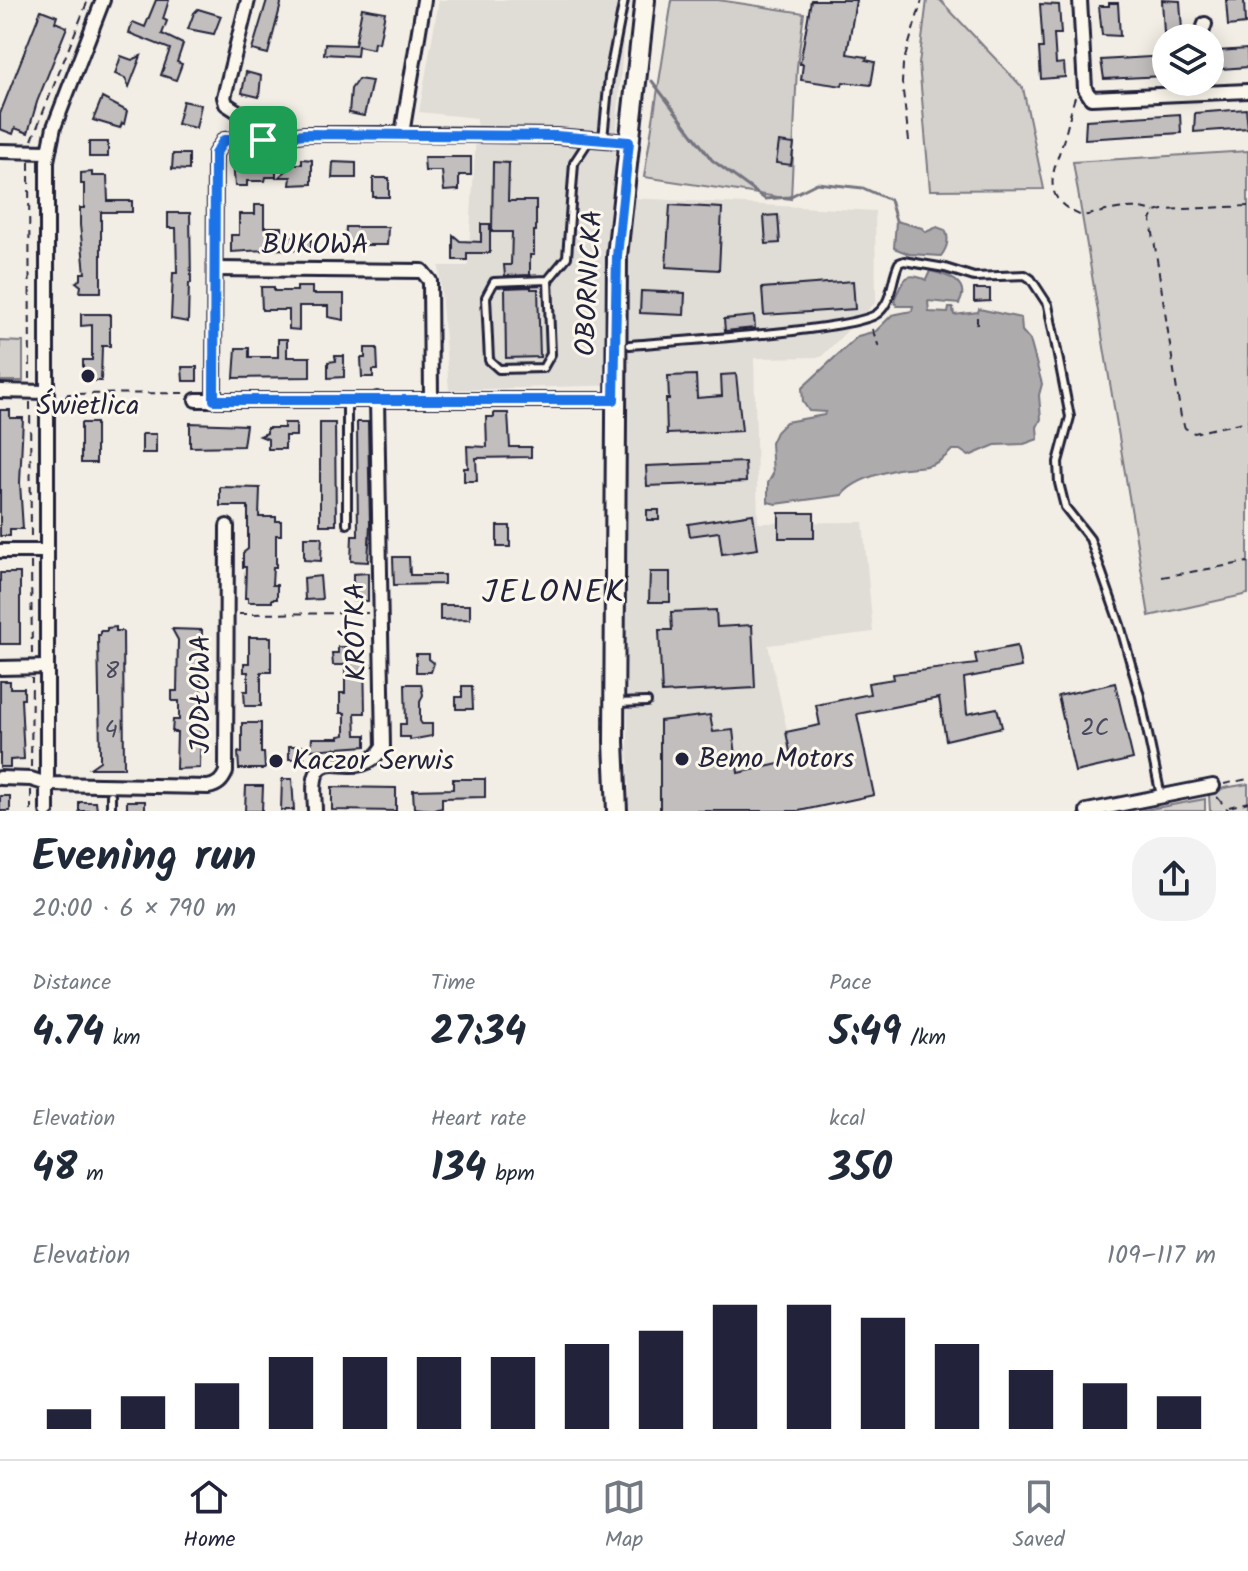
<!DOCTYPE html>
<meta charset="utf-8">
<style>
:root{--surface:#fff;--page:#f2f2f3;--text:#1f2937;--muted:#747a83;--line:#e0e1e3;--accent:#22223b}
body{margin:0;font-family:Kalam,sans-serif;background:var(--page);color:var(--text);height:100vh;display:flex;flex-direction:column;font-size:30px;white-space:nowrap}
*{box-sizing:border-box;margin:0}
p{font-size:26px;color:var(--muted)}
.icon{flex:none;width:44px;height:44px;fill:none;stroke:currentColor;stroke-width:2;stroke-linecap:round;stroke-linejoin:round}
.map{position:relative;height:811px;overflow:hidden}
.details{display:flex;flex-direction:column;background:var(--surface);flex:1}
.details>*{flex:none}
.tools{position:absolute;left:1152px;top:24px;display:grid;gap:16px}
.tools a{display:grid;place-items:center;width:72px;height:72px;border-radius:50%;background:var(--surface);box-shadow:0 4px 20px #0003;font-size:40px}
.pin{position:absolute;display:grid;place-items:center;width:68px;height:68px;color:#fff;margin:-34px;border-radius:16px;box-shadow:0 4px 12px #0006}
.round{display:grid;place-items:center;flex:none;width:84px;height:84px;border-radius:32px;background:var(--page)}
.summary{display:flex;align-items:center;justify-content:space-between;height:136px;padding:0 32px}
h1{font-size:44px;font-weight:800;line-height:60px}
.metrics{display:grid;grid-template-columns:repeat(3,1fr);gap:12px;height:136px;padding:8px 32px}
.metrics div{display:grid;align-content:center}
.metrics b{font-size:40px;font-weight:800}
.metrics small{font-size:22px;font-weight:400}
.metrics p{font-size:22px}
.chart{height:224px;padding:16px 32px}
.chart p{display:flex;justify-content:space-between}
.chart svg{width:100%;height:144px;margin-top:8px;stroke:var(--accent);stroke-width:6}
.tab-bar{display:flex;justify-content:space-around;align-items:center;height:112px;border-top:2px solid var(--line);background:var(--surface);font-size:22px;color:var(--muted)}
.tab-bar a{display:grid;justify-items:center;gap:4px}
.tab-bar .selected{color:var(--accent)}
.map>svg:first-child{display:block}
</style>
<div class="map">
<svg width="1248" height="811" viewBox="0 0 1248 811">
<rect width="100%" height="100%" fill="#f2eee5"/>
<filter id="ink" filterUnits="userSpaceOnUse"><feTurbulence type="fractalNoise" baseFrequency=".0125" numOctaves="2"/><feDisplacementMap in="SourceGraphic" scale="16" xChannelSelector="R" yChannelSelector="G"/><feConvolveMatrix kernelMatrix="1 2 1 2 8 2 1 2 1" color-interpolation-filters="sRGB"/></filter>
<g filter="url(#ink)">
<polygon fill="#e0dcd6" points="439,0 626,0 612,197 875,211 876,302 821,357 754,358 758,523 863,522 873,632 768,645 805,811 629,811 623,385 449,390 439,266 468,266 477,118 419,112"/>
<g fill="#d4d1cc" stroke="#7b7a84" stroke-width="2">
<polygon points="672,0 718,0 804,13 797,67 791,199 644,177"/>
<polygon points="927,0 940,0 1023,88 1044,189 930,190 919,64"/>
<polygon points="1248,151 1248,594 1149,616 1073,162"/>
<polygon points="0,341 23,342 23,381 0,381"/>
<polygon points="1248,784 1248,811 1210,811 1209,795 1224,788"/>
<polygon points="1205,799 1205,811 1139,811"/>
</g>
<g fill="#aeabad" stroke="#76747f" stroke-width="2">
<path d="M896,221l26,7 4,4 11,-5 8,3c5,9 2,18 -4,26l-32,-2 -15,-6z"/>
<path d="M930,271c18,4 41,11 29,33l-31,-3 1,11 19,1 1,-5h4l1,7 24,-3 1,-3 42,9 1,13 8,9 12,44 -3,11 2,24 -4,8 1,12 -14,5 -29,1 -26,11 -9,-6h-8c-21,23 -33,14 -58,20 -17,4 -42,12 -52,25l-66,9 -8,-2v-19l5,-9 -2,-31 5,-11 10,-10 38,-7 2,-3 -17,-1 -6,-9 -1,-14 56,-52 18,-5 16,-16 20,-4 1,-5h-16l-3,-6c9,-19 10,-30 32,-20z"/>
</g>
<g fill="none" stroke-linecap="round" stroke-linejoin="round">
<polyline stroke="#76747f" stroke-width="3" points="652,81 712,160 765,199 789,197 817,183 863,188 890,200 896,221"/>
</g>
<g fill="#c2bebe" stroke="#22223b" stroke-width="2">
<polygon points="156,0 169,0 163,19 167,21 162,34 183,44 177,62 182,64 176,80 161,75 170,49 129,33 133,22 145,27"/>
<polygon points="267,0 280,0 281,4 268,54 252,50"/>
<polygon points="811,0 856,0 847,54 867,57 866,60 875,62 871,85 843,82 842,86 801,80 803,64 800,64"/>
<polygon points="1162,0 1180,1 1182,30 1164,33"/>
<polygon points="1226,0 1244,0 1245,24 1228,26"/>
<polygon points="1109,3 1118,3 1120,36 1102,35 1099,6 1109,6"/>
<polygon points="1040,4 1059,5 1061,34 1054,34 1056,64 1064,63 1065,77 1041,79 1039,48 1043,48"/>
<polygon points="362,8 385,12 379,43 374,42 373,49 358,46 357,56 324,54 325,44 355,45"/>
<polygon points="198,9 221,16 214,34 188,29 194,13"/>
<polygon points="41,10 57,16 55,22 67,27 37,102 28,133 15,128 13,134 0,129 0,114"/>
<polygon points="1247,49 1248,67 1221,69 1218,51"/>
<polygon points="121,56 132,60 141,56 129,87 125,78 115,74"/>
<polygon points="1166,56 1166,74 1164,76 1104,79 1101,60"/>
<polygon points="246,72 261,76 259,97 242,93"/>
<polygon points="358,79 372,81 364,116 349,113 351,89"/>
<polygon points="102,98 127,111 124,124 122,123 120,128 93,120"/>
<polygon points="183,101 201,105 196,128 177,124"/>
<polygon points="1246,109 1248,128 1194,132 1195,113"/>
<polygon points="1180,114 1181,133 1085,139 1086,120"/>
<rect x="89" y="142" width="19" height="15"/>
<polygon points="779,142 794,144 791,165 776,163"/>
<polygon points="173,154 189,154 189,170 172,169"/>
<polygon points="424,157 471,157 471,175 459,175 459,190 444,191 442,171 425,171"/>
<polygon points="302,159 312,160 312,184 290,185 291,177 279,177 294,164 302,164"/>
<polygon points="235,160 265,160 265,164 276,164 276,177 266,177 265,181 247,181 247,186 235,186 233,162"/>
<polygon points="333,162 356,163 356,178 332,178"/>
<polygon points="493,162 509,163 508,201 536,201 536,231 534,231 534,255 530,255 530,275 505,276 504,265 511,265 512,232 492,232"/>
<polygon points="92,172 92,176 107,176 108,201 132,201 132,212 101,212 101,292 80,292 81,286 76,282 81,279 81,273 85,273 80,225 80,208 84,208 84,184 81,184 81,173"/>
<rect x="373" y="178" width="16" height="19"/>
<polygon points="255,205 264,205 264,227 282,227 282,237 311,234 311,250 282,249 231,252 231,235 239,235 239,214 255,214"/>
<polygon points="670,205 722,208 719,270 666,267"/>
<polygon points="168,213 190,213 191,283 189,283 188,322 171,319 173,273 177,273 176,228 168,228"/>
<polygon points="778,215 780,243 766,244 764,216"/>
<polygon points="481,224 490,224 490,253 467,253 467,260 453,260 453,235 460,241 481,242"/>
<polygon points="346,227 388,227 387,245 345,245"/>
<polygon points="853,281 855,309 764,315 762,288"/>
<polygon points="261,287 274,287 274,291 297,291 297,287 312,287 312,294 344,294 344,320 328,317 328,306 299,306 299,330 289,329 289,310 262,310"/>
<polygon points="531,287 531,289 538,289 540,357 506,358 505,288"/>
<polygon points="974,289 990,289 990,301 974,302"/>
<polygon points="641,291 685,293 684,315 640,313"/>
<polygon points="81,314 110,314 110,346 102,346 101,381 83,381 83,360 92,360 92,325 81,326"/>
<polygon points="754,316 755,328 725,331 724,319"/>
<polygon points="278,339 287,339 287,357 310,357 310,377 234,378 236,348 249,348 249,357 278,357"/>
<polygon points="365,348 377,348 378,370 373,370 373,377 362,377 361,358 365,358"/>
<polygon points="335,356 344,356 344,377 328,378 328,362 336,361"/>
<polygon points="182,367 197,367 197,381 183,381"/>
<polygon points="736,374 742,431 667,434 666,399 669,399 668,376 696,375 697,398 722,396 721,375"/>
<polygon points="0,410 10,410 10,418 23,418 20,483 23,529 10,529 10,536 0,536"/>
<polygon points="494,413 508,413 510,447 531,447 531,457 476,458 477,481 464,481 464,468 468,468 467,446 487,447 486,417 494,417"/>
<polygon points="357,422 368,422 370,524 368,562 351,561 352,536 358,536"/>
<rect x="81" y="423" width="15" height="40"/>
<polygon points="190,423 246,425 243,446 190,447"/>
<polygon points="284,423 296,423 296,436 285,436 285,449 268,449 268,439 260,436 267,433 267,428 284,428"/>
<polygon points="320,423 335,423 336,525 320,525"/>
<rect x="142" y="434" width="14" height="19"/>
<polygon points="745,462 746,482 647,486 646,466"/>
<polygon points="220,487 260,488 259,517 276,517 276,521 281,521 281,535 276,535 276,567 273,567 272,585 277,585 277,599 272,599 272,602 248,602 248,598 245,598 246,567 243,567 243,553 248,549 248,506 220,506"/>
<rect x="647" y="510" width="12" height="10"/>
<rect x="779" y="513" width="35" height="25"/>
<polygon points="753,514 758,549 722,554 719,532 690,536 688,524"/>
<rect x="497" y="526" width="13" height="21"/>
<polygon points="304,537 322,537 321,561 304,560"/>
<polygon points="393,557 409,557 410,575 444,575 444,584 394,585"/>
<polygon points="650,572 670,572 670,602 649,602"/>
<rect x="0" y="573" width="20" height="71"/>
<polygon points="368,573 368,601 353,601 353,574"/>
<polygon points="320,576 322,599 305,600 304,578"/>
<polygon points="440,605 470,605 470,619 440,620"/>
<polygon points="716,610 717,627 752,625 755,688 662,693 659,630 672,630 671,612"/>
<polygon points="116,627 116,631 123,631 124,768 90,768 100,761 100,752 98,635 100,635 100,631 107,631 107,628"/>
<polygon points="172,629 202,630 200,768 176,769 177,732 172,732 173,720 179,720 179,701 172,701 172,691 177,691 178,640"/>
<polygon points="249,637 271,637 271,672 261,672 261,706 245,706 244,691 248,691 248,672 244,672 244,663 249,663"/>
<polygon points="1017,646 1021,667 964,678 967,714 997,708 1002,727 946,740 939,698 857,714 874,795 799,811 660,811 660,721 710,715 713,732 733,730 738,773 792,761 786,732 820,725 816,705 870,694 868,683 894,679 893,674 977,664 975,654"/>
<polygon points="338,647 350,647 350,653 353,655 364,655 365,713 355,713 356,735 366,735 366,746 311,750 312,738 339,738 339,736 345,735 345,713 340,713 340,693 345,693 345,665 333,665 332,653 338,653"/>
<polygon points="416,654 429,654 429,659 434,663 431,672 416,672"/>
<polygon points="0,681 10,681 10,688 24,688 24,699 21,699 24,759 10,760 10,767 0,767"/>
<polygon points="1115,683 1133,759 1075,772 1058,696"/>
<polygon points="405,684 421,684 423,695 420,702 420,721 422,724 432,724 432,736 410,740 410,737 400,737 400,724 406,724"/>
<polygon points="462,686 472,686 473,709 456,709 456,697 462,697"/>
<polygon points="242,723 261,723 261,753 264,753 265,769 239,769 238,752 242,753"/>
<rect x="289" y="746" width="15" height="13"/>
<polygon points="282,779 292,779 294,810 281,810"/>
<polygon points="453,779 485,779 485,797 442,798 442,808 433,810 414,808 413,790 453,789"/>
<polygon points="246,786 263,786 262,811 245,811"/>
<polygon points="332,787 396,788 396,811 332,810"/>
<rect x="0" y="796" width="10" height="15"/>
<rect x="127" y="801" width="18" height="10"/>
<polygon points="79,802 96,802 97,811 79,811"/>
</g>
<g fill="none" stroke-linecap="round" stroke-linejoin="round">
<g stroke="#22223b" stroke-width="12">
<g id="service">
<polyline points="603,139 609,77 624,0"/>
<polyline points="548,280 494,282 486,297 489,360 499,369 543,368 551,354 548,280 567,257 574,163 589,140"/>
<path d="M630,345c40,-4 227,-14 248,-32 15,-12 13,-34 21,-50l5,-2 41,7 29,9 51,-2 6,4 17,26 22,112 -12,45 1,21 6,24 25,32 30,86 20,71 21,100"/>
<polyline points="347,400 347,524"/>
<polyline points="617,703 647,702"/>
<polyline points="111,795 111,811"/>
</g>
</g>
<g stroke="#22223b" stroke-width="18">
<g id="minor">
<polyline points="1080,0 1085,89 1091,98 1248,91"/>
<polyline points="1200,38 1205,24"/>
<polyline points="402,134 424,0"/>
<polyline points="245,138 263,140 304,134 402,134 556,136 629,142"/>
<polyline points="0,151 48,152"/>
<polyline points="215,269 422,271 430,281 431,398"/>
<polyline points="0,391 46,392"/>
<polyline points="196,400 614,400"/>
<polyline points="214,400 215,154 224,140 245,138 243,115 226,104 224,97 248,0"/>
<polyline points="0,551 46,551"/>
<polyline points="0,668 47,667"/>
<path d="M0,778l31,1 16,5 161,3c10,-2 14,-6 18,-15l1,-246"/>
<polyline points="47,811 47,161 54,127 103,0"/>
<path d="M315,811c0,-11 -3,-29 2,-38 11,-23 44,10 66,-26l-6,-348"/>
<polyline points="1087,811 1213,786"/>
</g>
</g>
<g stroke="#22223b" stroke-width="24">
<polyline id="secondary" points="617,811 614,742 617,256 645,0"/>
</g>
<g stroke="#22223b" stroke-width="2" stroke-dasharray="8 6" stroke-linecap="butt">
<path d="M1075,97c-4,12 -6,25 -10,38 -10,35 -29,62 17,81 23,-4 51,-14 73,-4"/>
<polyline points="32,140 88,0"/>
<polyline points="909,141 902,83 903,64 922,0"/>
<polyline points="29,162 30,379"/>
<polyline points="1248,206 1163,210 1155,212 1151,220 1181,417 1185,428 1194,433 1248,421"/>
<polyline points="977,325 977,312"/>
<polyline points="872,329 879,347"/>
<polyline points="30,402 31,539"/>
<polyline points="58,410 68,394 186,393"/>
<polyline points="31,562 32,655"/>
<polyline points="1162,577 1248,562"/>
<polyline points="239,614 368,613"/>
<polyline points="31,767 32,678"/>
<polyline points="1224,784 1248,779"/>
<polyline points="31,790 31,811"/>
<polyline points="1217,797 1229,811"/>
<polyline points="1229,807 1248,802"/>
</g>
<use href="#service" stroke="#fbf7ec" stroke-width="6"/>
<use href="#minor" stroke="#fbf7ec" stroke-width="12"/>
<use href="#secondary" stroke="#fbf7ec" stroke-width="18"/>
</g>
</g>
<g fill="none" stroke-linecap="round" stroke-linejoin="round" filter="url(#ink)">
<g stroke="#fff" stroke-width="16">
<polygon id="route" points="304,134 556,136 629,142 617,256 614,400 214,400 215,154 224,140 263,140"/>
</g>
<use href="#route" stroke="#1a73e8" stroke-width="10"/>
</g>
<g fill="#22223b" stroke="#fbf7ec" stroke-width="3">
<circle cx="88" cy="376" r="8"/>
<circle cx="682" cy="759" r="8"/>
<circle cx="276" cy="761" r="8"/>
</g>
<g text-anchor="middle" dominant-baseline="central" stroke-width="6" stroke-linejoin="round" paint-order="stroke">
<g font-size="24" fill="#4a495c">
<text x="112" y="671">8</text>
<text x="1095" y="728">2C</text>
<text x="111" y="730">4</text>
</g>
<g font-size="28" fill="#22223b" stroke="#fbf7ec">
<text x="315" y="245">BUKOWA</text>
<text transform="translate(590 283) rotate(-87)">OBORNICKA</text>
<text transform="translate(357 632) rotate(-91)">KRÓTKA</text>
<text transform="translate(201 694) rotate(-90)">JODŁOWA</text>
</g>
<g font-size="28" fill="#22223b" stroke="#fbf7ec" text-anchor="start">
<text x="88" y="406" text-anchor="middle">Świetlica</text>
<text x="698" y="759">Bemo Motors</text>
<text x="292" y="761">Kaczor Serwis</text>
</g>
<g font-size="32" letter-spacing="2" fill="#22223b" stroke="#fbf7ec">
<text x="554" y="593">JELONEK</text>
</g>
</g>
</svg>
<div class="tools">
<a><svg class="icon" aria-label="layers" viewBox="0 0 24 24"><path d="M12 4l9 5-9 5-9-5zM3 14l9 5 9-5"/></svg></a>
</div>
<div class="pin" style="left:263px;top:140px;background:#1e9e55"><svg class="icon" aria-label="arrive" viewBox="0 0 24 24"><path d="M6 21V4h12l-3 4 3 4H6"/></svg></div>
</div>
<section class="details">
<div class="summary"><div><h1>Evening run</h1><p>20:00 · 6 × 790 m</p></div><a class="round"><svg class="icon" aria-label="share" viewBox="0 0 24 24"><path d="M12 15V3M7 8l5-5 5 5M5 13v7h14v-7"/></svg></a></div>
<div class="metrics">
<div><p>Distance</p><b>4.74<small> km</small></b></div>
<div><p>Time</p><b>27:34</b></div>
<div><p>Pace</p><b>5:49<small> /km</small></b></div>
</div>
<div class="metrics">
<div><p>Elevation</p><b>48<small> m</small></b></div>
<div><p>Heart rate</p><b>134<small> bpm</small></b></div>
<div><p>kcal</p><b>350</b></div>
</div>
<div class="chart"><p><span>Elevation</span>109–117 m</p>
<svg viewBox="0 0 160 44" preserveAspectRatio="none"><path d="M5 44V38M15 44V34M25 44V30M35 44V22M45 44V22M55 44V22M65 44V22M75 44V18M85 44V14M95 44V6M105 44V6M115 44V10M125 44V18M135 44V26M145 44V30M155 44V34"/></svg>
</div>
</section>
<nav class="tab-bar">
<a class="selected"><svg class="icon" aria-label="home" viewBox="0 0 24 24"><path d="M3 11l9-7 9 7M6 9v11h12V9"/></svg>Home</a>
<a><svg class="icon" aria-label="map" viewBox="0 0 24 24"><path d="M3 6l6-2 6 2 6-2v14l-6 2-6-2-6 2zM9 4v14M15 6v14"/></svg>Map</a>
<a><svg class="icon" aria-label="saved" viewBox="0 0 24 24"><path d="M7 4h10v16l-5-4-5 4z"/></svg>Saved</a>
</nav>
